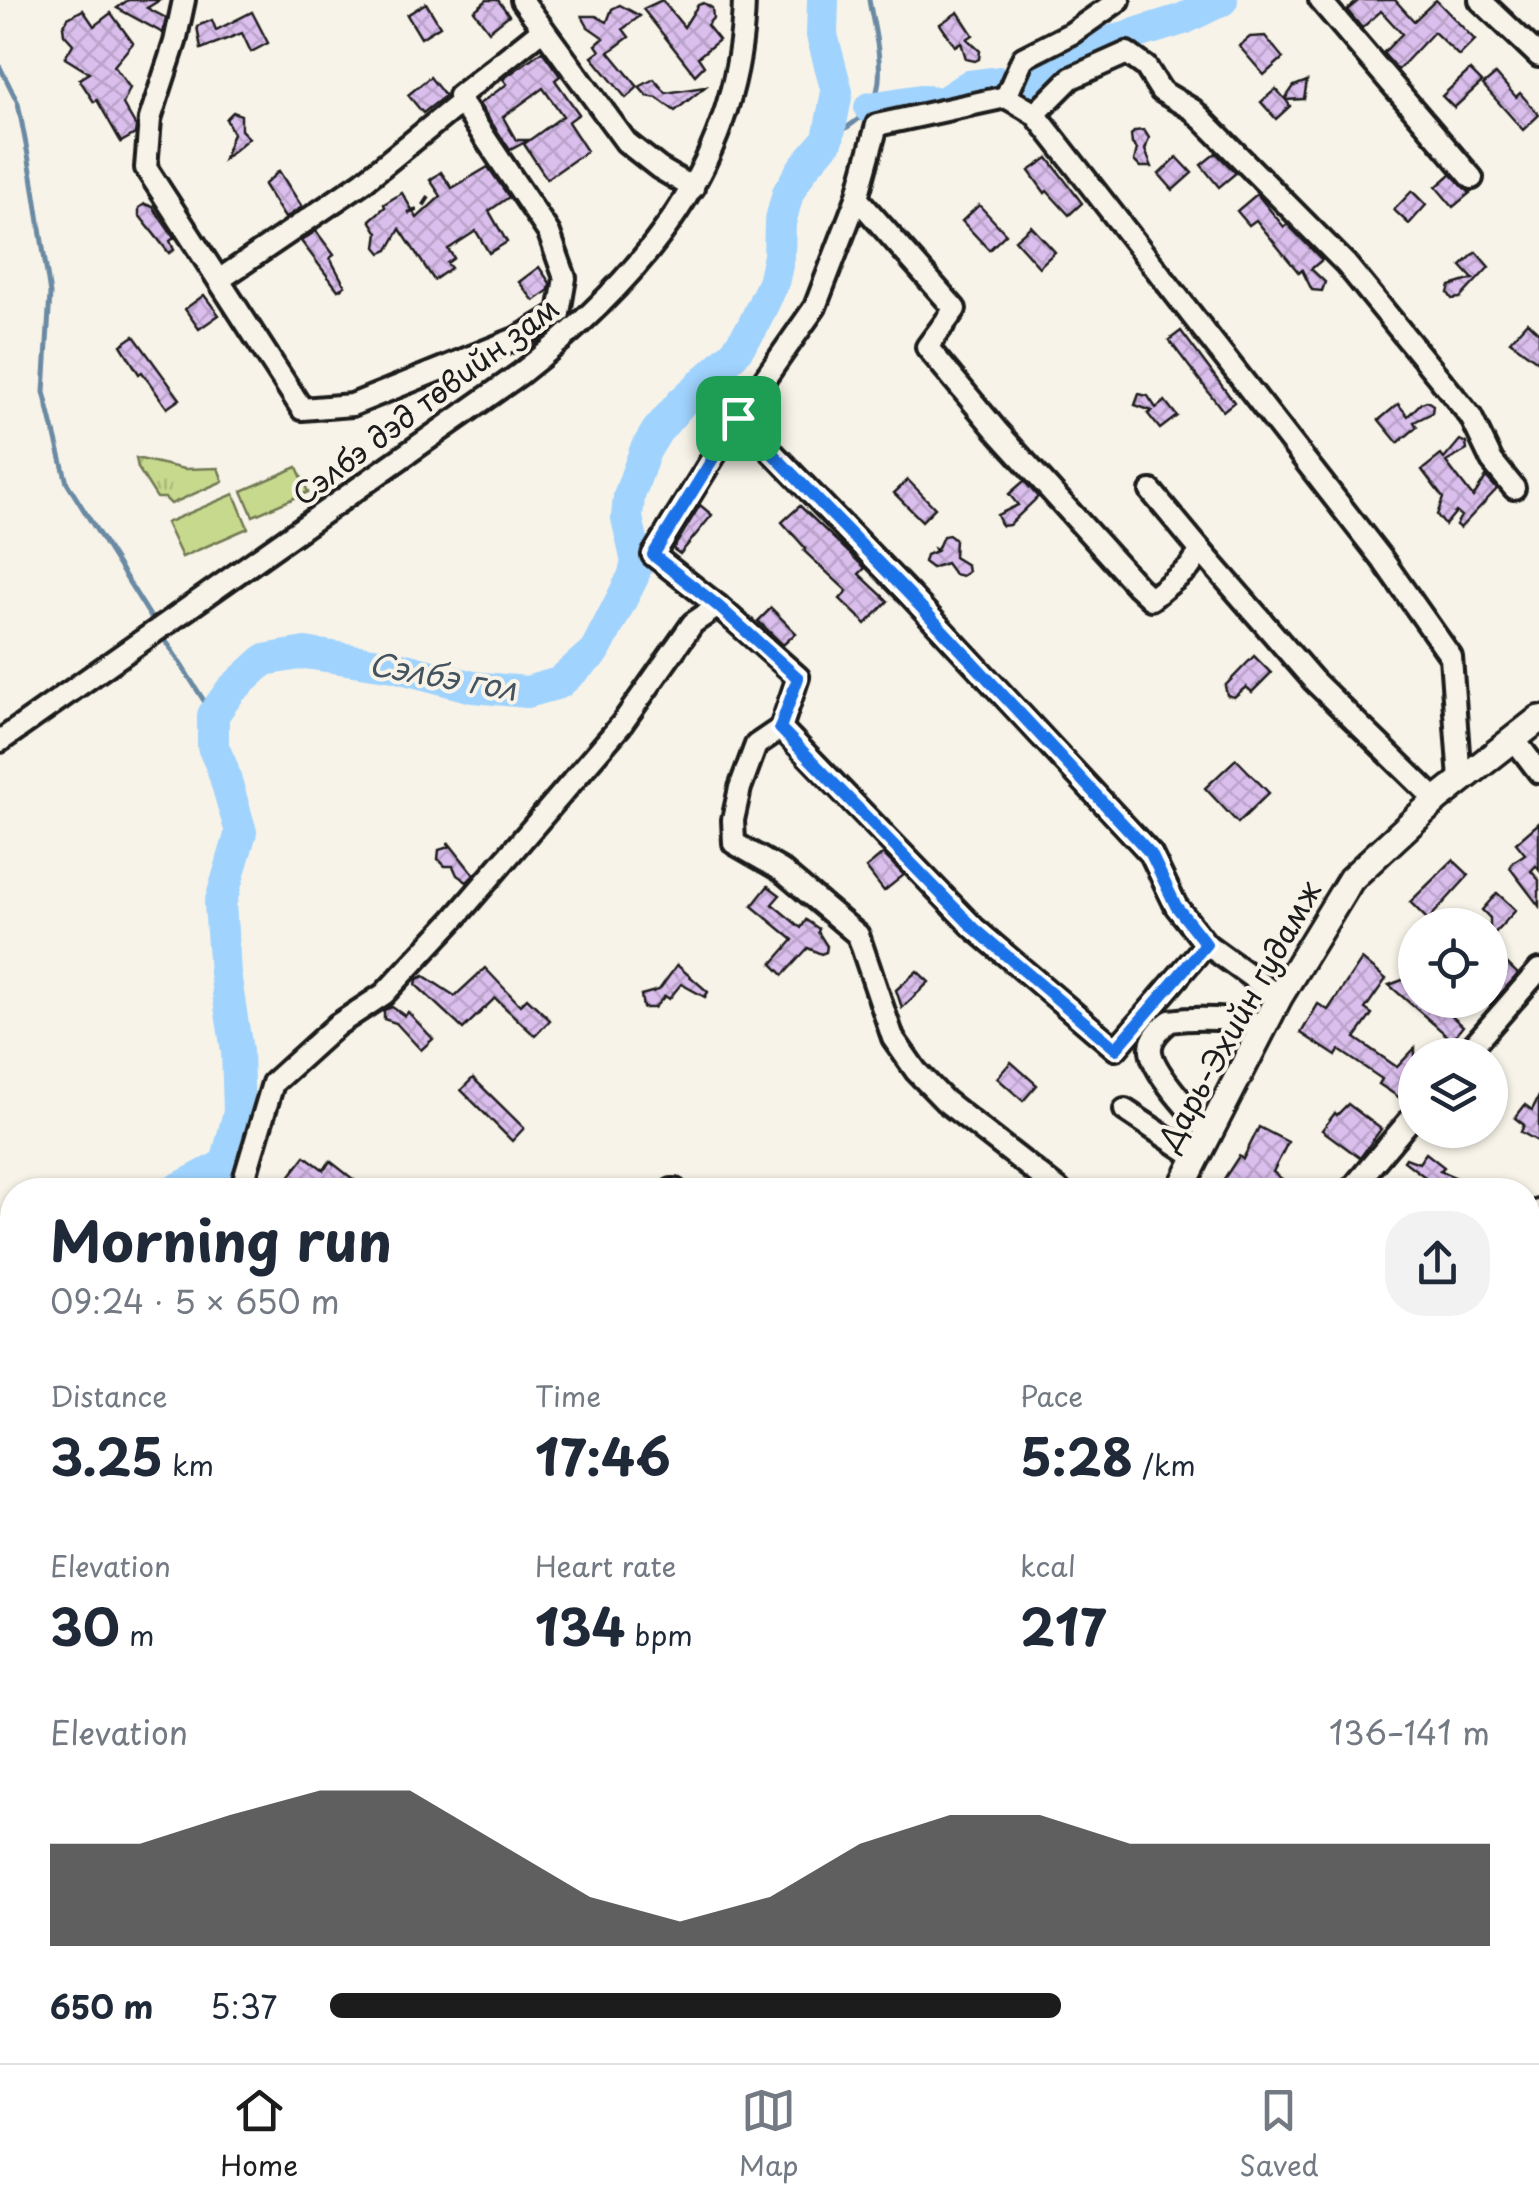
<!DOCTYPE html>
<meta charset="utf-8">
<style>
:root{--surface:#fff;--page:#f2f2f3;--text:#1f2937;--muted:#747a83;--line:#e0e1e3;--accent:#1c1c1c}
body{margin:0;font-family:"Playpen Sans",sans-serif;background:var(--page);color:var(--text);height:100vh;display:flex;flex-direction:column;font-size:38px;white-space:nowrap}
*{box-sizing:border-box;margin:0}
p{font-size:32px;color:var(--muted)}
.icon{flex:none;width:55px;height:55px;fill:none;stroke:currentColor;stroke-width:2;stroke-linecap:round;stroke-linejoin:round}
.map{position:relative;flex:1;overflow:hidden}
.side{position:absolute;left:0px;top:1178px;width:1540px;height:888px;display:flex;flex-direction:column;background:var(--surface);border-radius:40px 40px 0 0;box-shadow:0 2px 8px #0004}
.side>*{flex:none}
.tools{position:absolute;left:1398px;top:908px;display:grid;gap:20px}
.tools a{display:grid;place-items:center;width:110px;height:110px;border-radius:50%;background:var(--surface);box-shadow:0 2px 8px #0004;font-size:50px}
.pin{position:absolute;display:grid;place-items:center;width:85px;height:85px;color:#fff;margin:-42px;border-radius:20px;box-shadow:0 5px 15px #0006}
.round{display:grid;place-items:center;flex:none;width:105px;height:105px;border-radius:40px;background:var(--page)}
.summary{display:flex;align-items:center;justify-content:space-between;height:170px;padding:0 50px}
h1{font-size:55px;font-weight:700;line-height:75px}
.metrics{display:grid;grid-template-columns:repeat(3,1fr);gap:15px;height:170px;padding:10px 50px}
.metrics div{display:grid;align-content:center}
.metrics b{font-size:50px;font-weight:700}
.metrics small{font-size:28px;font-weight:400}
.metrics p{font-size:28px}
.chart{height:280px;padding:20px 50px}
.chart p{display:flex;justify-content:space-between}
.chart svg{width:100%;height:180px;margin-top:10px;fill:var(--accent);opacity:.7}
ul{padding:0 50px;list-style:none;font-size:32px}
li{display:grid;grid-template-columns:160px 120px 1fr;align-items:center;height:75px}
li i{height:25px;border-radius:12px;background:var(--accent)}
.tabs{display:flex;justify-content:space-around;align-items:center;height:140px;border-top:2px solid var(--line);background:var(--surface);font-size:28px;color:var(--muted)}
.tabs a{display:grid;justify-items:center;gap:5px}
.tabs .selected{color:var(--accent)}
.map>svg:first-child{display:block}
</style>
<div class="map">
<svg width="1539" height="2063" viewBox="0 0 1539 2063">
<defs>
<pattern id="park-tufts" width="24" height="20" patternUnits="userSpaceOnUse" patternTransform="scale(2.5)"><rect width="24" height="20" fill="#c7d98d"/><path d="M3 7l-1-3M5 7V3M7 7l1-3M15 17l-1-3M17 17v-4M19 17l1-3" fill="none" stroke="#aaba79"/></pattern>
<pattern id="water-waves" width="16" height="10" patternUnits="userSpaceOnUse" patternTransform="scale(2.5)"><rect width="16" height="10" fill="#a0d3fe"/><path d="M0 5q4-4 8 0t8 0" fill="none" stroke="#89b5d9"/></pattern>
<pattern id="building-cross-hatch" width="8" height="8" patternUnits="userSpaceOnUse" patternTransform="scale(2.5)"><rect width="8" height="8" fill="#dabeec"/><path d="M0 0l8 8M0 8l8-8" fill="none" stroke="#baa3ca"/></pattern>
</defs>
<rect width="100%" height="100%" fill="#f7f3e8"/>
<filter id="ink" filterUnits="userSpaceOnUse"><feTurbulence type="fractalNoise" baseFrequency=".01" numOctaves="2"/><feDisplacementMap in="SourceGraphic" scale="20" xChannelSelector="R" yChannelSelector="G"/><feConvolveMatrix kernelMatrix="1 2 1 2 8 2 1 2 1" color-interpolation-filters="sRGB"/></filter>
<g filter="url(#ink)">
<g fill="url(#park-tufts)" stroke="#727a54" stroke-width="2.5">
<polygon points="136,458 184,469 218,468 223,481 171,504 165,498 157,498 138,468"/>
<polygon points="692,2053 698,2057 695,2063 504,2063 500,2053"/>
</g>
<g fill="#c7d98d" stroke="#727a54" stroke-width="2.5">
<polygon points="297,467 308,492 253,516 242,491"/>
<polygon points="234,494 248,528 182,557 166,523"/>
</g>
<polygon fill="url(#water-waves)" stroke="#6b8aa4" stroke-width="2.5" points="279,2052 499,2052 502,2063 275,2063"/>
<g fill="none" stroke-linecap="round" stroke-linejoin="round">
<g stroke="#6b8aa4" stroke-width="5">
<polyline points="0,67 18,103 32,176 50,294 44,392 67,483 155,624"/>
<path d="M828,139c15,-9 35,-20 44,-35 16,-27 2,-75 -3,-104"/>
<polyline points="161,633 213,715"/>
<polyline points="1528,1902 1539,1901"/>
<polyline points="1133,2052 1175,2063"/>
<polyline points="1221,2063 1266,2056 1281,2063"/>
</g>
<g stroke="#a0d3fe" stroke-width="32">
<polyline points="1022,83 1109,42 1183,19 1222,0"/>
<polyline points="870,108 921,100 943,103 969,86 1001,82"/>
<polyline points="176,1190 226,1164 239,1112 237,1051 225,973 220,904 241,832 222,767 213,747 213,715 231,690 264,660 305,653 394,666 473,687 527,692 559,683 595,651 633,577 637,562 627,518 629,496 645,451 657,431 682,402 734,354 752,328 773,283 779,256 780,223 788,193 803,168 828,139 837,92 822,35 823,0"/>
<polyline points="0,1327 12,1319"/>
</g>
</g>
<g fill="url(#building-cross-hatch)" stroke="#1c1c1c" stroke-width="2.5">
<polygon points="128,0 160,0 147,8 166,18 163,33 117,8"/>
<polygon points="487,0 498,0 509,15 489,31 474,11"/>
<polygon points="662,0 684,27 698,5 704,3 712,8 713,18 707,25 719,40 698,57 704,66 695,75 643,9"/>
<polygon points="1359,0 1395,0 1414,21 1436,0 1475,40 1459,56 1434,32 1398,70 1383,53 1402,34 1381,11 1362,28 1347,10"/>
<polygon points="426,3 440,26 421,38 407,15"/>
<polygon points="620,5 640,16 623,29 629,37 609,52 638,87 626,98 592,57 600,51 596,45 604,38 588,27 582,16 596,16 607,22 612,9"/>
<polygon points="83,10 94,26 111,13 133,43 114,66 130,88 123,104 136,127 135,134 121,142 97,100 94,102 79,79 89,73 65,58 73,44 64,34 63,26 68,18"/>
<polygon points="252,12 268,43 251,52 242,33 201,49 197,26 212,20 216,30"/>
<polygon points="958,12 973,35 967,39 980,51 979,59 975,61 966,59 961,42 955,46 940,24"/>
<polygon points="1265,36 1283,58 1264,75 1239,46 1250,37"/>
<polygon points="542,51 560,76 555,80 579,114 568,122 587,151 547,179 524,144 563,116 543,88 503,117 516,140 529,140 510,150 479,104 507,84 503,79"/>
<polygon points="1470,70 1482,82 1454,108 1442,96"/>
<polygon points="1496,74 1516,97 1520,93 1539,115 1523,130 1483,85"/>
<polygon points="430,77 445,96 423,113 408,95"/>
<polygon points="654,79 666,93 705,87 675,111 657,98 647,96 639,87"/>
<polygon points="1307,81 1304,99 1286,100 1290,106 1276,119 1261,102 1276,89 1285,99 1294,86"/>
<polygon points="233,112 241,115 241,130 249,138 224,159 233,133 226,119"/>
<polygon points="1144,130 1149,138 1145,150 1152,167 1140,167 1134,161 1137,149 1132,144 1131,135 1135,131"/>
<polygon points="1216,153 1236,173 1219,187 1201,165"/>
<polygon points="1177,157 1192,173 1173,190 1159,174"/>
<polygon points="1048,158 1082,203 1069,215 1047,191 1045,193 1029,171"/>
<polygon points="488,167 509,197 489,211 507,242 489,253 476,231 448,249 454,258 447,263 451,268 434,280 400,229 388,250 381,253 376,247 378,233 370,220 385,207 384,204 402,193 417,218 441,196 430,180 441,172 452,188"/>
<polygon points="279,171 302,207 285,218 264,185"/>
<polygon points="1451,174 1470,193 1453,207 1436,187"/>
<polygon points="1412,191 1426,205 1409,224 1394,210"/>
<polygon points="1257,194 1284,227 1287,224 1322,260 1311,269 1325,282 1322,291 1312,290 1302,270 1299,273 1256,220 1249,225 1237,211"/>
<polygon points="145,204 153,207 174,238 170,241 174,250 169,253 139,215 139,208"/>
<polygon points="979,205 1006,234 989,250 962,221"/>
<polygon points="1031,226 1055,252 1039,267 1015,240"/>
<polygon points="316,231 334,255 330,258 345,286 338,290 301,241"/>
<polygon points="1476,252 1489,267 1460,298 1452,299 1448,293 1450,286 1473,279 1461,266"/>
<polygon points="539,267 550,283 549,290 534,301 519,282"/>
<polygon points="204,295 219,315 199,329 185,309"/>
<polygon points="1527,322 1539,333 1539,362 1510,341"/>
<polygon points="1181,331 1234,402 1223,411 1169,340"/>
<polygon points="134,336 180,399 167,408 142,372 139,374 121,345"/>
<polygon points="1139,394 1148,396 1156,408 1165,401 1177,416 1160,429 1148,414 1152,411 1135,405"/>
<polygon points="1427,401 1433,405 1432,413 1414,422 1417,427 1398,443 1379,420 1398,404 1408,416 1421,403"/>
<polygon points="1460,440 1466,443 1467,450 1446,462 1473,497 1486,477 1497,489 1460,528 1456,525 1461,516 1456,512 1445,525 1437,515 1443,498 1422,470 1441,455 1444,459"/>
<polygon points="908,480 935,508 922,521 894,493"/>
<polygon points="1024,481 1038,497 1009,525 1002,526 997,515 1018,505 1009,494"/>
<polygon points="700,505 712,515 680,554 673,549"/>
<polygon points="800,506 865,568 859,574 888,601 866,624 840,599 847,591 804,551 806,549 782,522"/>
<polygon points="949,535 955,540 954,557 967,565 968,572 962,576 954,574 946,563 932,568 924,562 926,555 936,551 935,549 937,550 943,536"/>
<polygon points="771,608 796,633 783,645 758,621"/>
<polygon points="1254,656 1271,673 1252,692 1246,687 1234,697 1227,695 1225,686"/>
<polygon points="1236,759 1269,793 1238,823 1205,788"/>
<polygon points="1539,823 1539,870 1536,866 1531,871 1539,880 1539,906 1510,868 1513,862 1525,854 1516,843"/>
<polygon points="448,842 474,875 467,882 457,875 453,866 445,866 438,859 439,850 449,847"/>
<polygon points="883,854 904,875 884,891 866,868"/>
<polygon points="1453,860 1469,875 1428,920 1410,902"/>
<polygon points="768,886 780,895 772,904 801,928 806,920 819,929 818,932 827,946 826,952 821,954 808,948 783,975 772,964 793,940 752,906"/>
<polygon points="1497,893 1516,910 1490,938 1490,918 1482,910"/>
<polygon points="1490,947 1518,974 1490,1005"/>
<polygon points="1362,959 1386,979 1365,1009 1372,1014 1355,1038 1397,1067 1415,1048 1415,1081 1403,1100 1379,1084 1382,1079 1339,1050 1336,1056 1301,1033 1318,1004 1328,1010"/>
<polygon points="677,965 708,992 705,997 681,984 669,999 665,996 654,1008 643,1008 641,995 659,990"/>
<polygon points="485,968 520,1005 527,998 550,1020 535,1036 495,998 463,1029 416,985 417,979 424,976 455,996"/>
<polygon points="917,971 929,982 902,1008 896,990"/>
<polygon points="1405,979 1415,988 1415,1000 1447,1000 1441,1007 1463,1026 1452,1040 1389,985"/>
<polygon points="392,1007 405,1016 408,1012 433,1039 421,1050 396,1023 384,1019 384,1010"/>
<polygon points="1011,1062 1037,1085 1023,1101 997,1078"/>
<polygon points="473,1078 524,1128 512,1141 461,1090"/>
<polygon points="1539,1096 1539,1142 1521,1132 1524,1125 1515,1118 1525,1105 1532,1110"/>
<polygon points="1348,1104 1381,1129 1360,1158 1322,1130 1335,1113 1337,1115"/>
<polygon points="1259,1127 1288,1142 1273,1172 1296,1190 1227,1190 1220,1185 1239,1156 1243,1159"/>
<polygon points="1426,1153 1444,1167 1440,1171 1486,1190 1415,1190 1425,1177 1404,1161 1406,1158 1419,1163"/>
<polygon points="305,1156 324,1170 330,1161 367,1190 303,1190 288,1178"/>
</g>
<g fill="none" stroke-linecap="round" stroke-linejoin="round">
<g stroke="#1c1c1c" stroke-width="28">
<g id="minor">
<polyline points="184,0 175,42 150,119 146,168 302,409 352,405 520,337 559,313 565,278 549,233 461,102"/>
<polyline points="522,0 626,142 659,168 693,188"/>
<polyline points="1320,0 1472,178"/>
<polyline points="1480,0 1539,56"/>
<polyline points="1006,97 1023,58 1072,33 1119,0"/>
<polyline points="1035,114 1071,78 1127,53 1146,67 1161,91 1193,110 1346,264 1471,417 1492,461 1514,488"/>
<polyline points="857,198 955,309 927,347 997,431 1137,586 1151,599 1189,568 1201,551 1314,681 1436,800"/>
<polyline points="219,280 363,182 461,102 459,96 543,29"/>
<polyline points="738,417 907,592 1151,854 1176,906 1206,944 1279,997"/>
<polyline points="1151,491 1201,551"/>
<polyline points="781,728 974,928 1116,1049 1206,944"/>
<polyline points="1514,739 1539,772"/>
<path d="M0,741l520,-367c122,-95 221,-212 224,-374"/>
<polyline points="1465,1055 1539,970"/>
<polyline points="1125,1110 1196,1157"/>
<path d="M1210,1134c-15,-18 -62,-65 -59,-87 1,-10 11,-20 19,-26 32,-5 63,-1 95,3"/>
<polyline points="241,1190 273,1083 337,1025 384,994 454,919 621,725 693,623 718,606"/>
<polyline points="672,1190 675,1190"/>
<polyline points="1059,1190 945,1101 916,1071 893,1038 858,935 781,870 734,843 733,820 740,788 756,745 781,728 798,677 718,606 653,555 738,417 815,307 857,198 877,125 1006,97 1035,114 1382,559 1451,657 1460,780"/>
<polyline points="1351,1190 1415,1114"/>
<polyline points="1528,1224 1539,1211"/>
<polyline points="1528,1455 1539,1443"/>
<polyline points="0,1604 12,1593"/>
<polyline points="1528,1642 1539,1630"/>
<polyline points="0,1650 12,1662"/>
<polyline points="0,1795 12,1777"/>
<polyline points="1528,1807 1539,1817"/>
<polyline points="1528,1886 1539,1886"/>
<polyline points="1528,1914 1539,1914"/>
<polyline points="254,2063 264,2052"/>
</g>
</g>
<g stroke="#1c1c1c" stroke-width="32">
<g id="major">
<polyline points="1180,1190 1279,997 1351,879 1436,800 1539,719"/>
<polyline points="731,2063 736,2052"/>
</g>
</g>
<polyline stroke="#1c1c1c" stroke-width="4" stroke-dasharray="10 8" stroke-linecap="butt" points="408,213 422,208 429,197"/>
<use href="#minor" stroke="#f7f3e8" stroke-width="20"/>
<use href="#major" stroke="#f7f3e8" stroke-width="25"/>
</g>
</g>
<g fill="none" stroke-linecap="round" stroke-linejoin="round" filter="url(#ink)">
<g stroke="#fff" stroke-width="20">
<polygon id="route" points="738,418 907,592 1151,854 1176,906 1206,944 1116,1049 974,928 780,728 798,678 718,606 653,555"/>
</g>
<use href="#route" stroke="#1a73e8" stroke-width="12"/>
</g>
<g text-anchor="middle" dominant-baseline="central" stroke-width="8" stroke-linejoin="round" paint-order="stroke">
<g font-size="30" fill="#1c1c1c" stroke="#f7f3e8">
<text transform="translate(425 400) rotate(-37)">Сэлбэ дэд төвийн зам</text>
<text transform="translate(1238 1015) rotate(-61)">Дарь-Эхийн гудамж</text>
</g>
<g font-size="32" font-style="italic" fill="#445360" stroke="#f7f3e8">
<text transform="translate(443 675) rotate(10)">Сэлбэ гол</text>
</g>
</g>
</svg>
<div class="tools">
<a><svg class="icon" aria-label="locate" viewBox="0 0 24 24"><circle cx="12" cy="12" r="6"/><path d="M12 2v4M12 18v4M2 12h4M18 12h4"/></svg></a>
<a><svg class="icon" aria-label="layers" viewBox="0 0 24 24"><path d="M12 4l9 5-9 5-9-5zM3 14l9 5 9-5"/></svg></a>
</div>
<div class="pin" style="left:738px;top:418px;background:#1e9e55"><svg class="icon" aria-label="arrive" viewBox="0 0 24 24"><path d="M6 21V4h12l-3 4 3 4H6"/></svg></div>
<section class="side">
<div class="summary"><div><h1>Morning run</h1><p>09:24 · 5 × 650 m</p></div><a class="round"><svg class="icon" aria-label="share" viewBox="0 0 24 24"><path d="M12 15V3M7 8l5-5 5 5M5 13v7h14v-7"/></svg></a></div>
<div class="metrics">
<div><p>Distance</p><b>3.25<small> km</small></b></div>
<div><p>Time</p><b>17:46</b></div>
<div><p>Pace</p><b>5:28<small> /km</small></b></div>
</div>
<div class="metrics">
<div><p>Elevation</p><b>30<small> m</small></b></div>
<div><p>Heart rate</p><b>134<small> bpm</small></b></div>
<div><p>kcal</p><b>217</b></div>
</div>
<div class="chart"><p><span>Elevation</span>136–141 m</p>
<svg viewBox="0 0 160 44" preserveAspectRatio="none"><path d="M0 44V19L10 19L20 12L30 6L40 6L50 19L60 32L70 38L80 32L90 19L100 12L110 12L120 19L130 19L140 19L150 19L160 19V44z"/></svg>
</div>
<ul>
<li><b>650 m</b>5:37<i style="width:63%"></i></li>
</ul>
</section>
</div>
<nav class="tabs">
<a class="selected"><svg class="icon" aria-label="home" viewBox="0 0 24 24"><path d="M3 11l9-7 9 7M6 9v11h12V9"/></svg>Home</a>
<a><svg class="icon" aria-label="map" viewBox="0 0 24 24"><path d="M3 6l6-2 6 2 6-2v14l-6 2-6-2-6 2zM9 4v14M15 6v14"/></svg>Map</a>
<a><svg class="icon" aria-label="saved" viewBox="0 0 24 24"><path d="M7 4h10v16l-5-4-5 4z"/></svg>Saved</a>
</nav>
